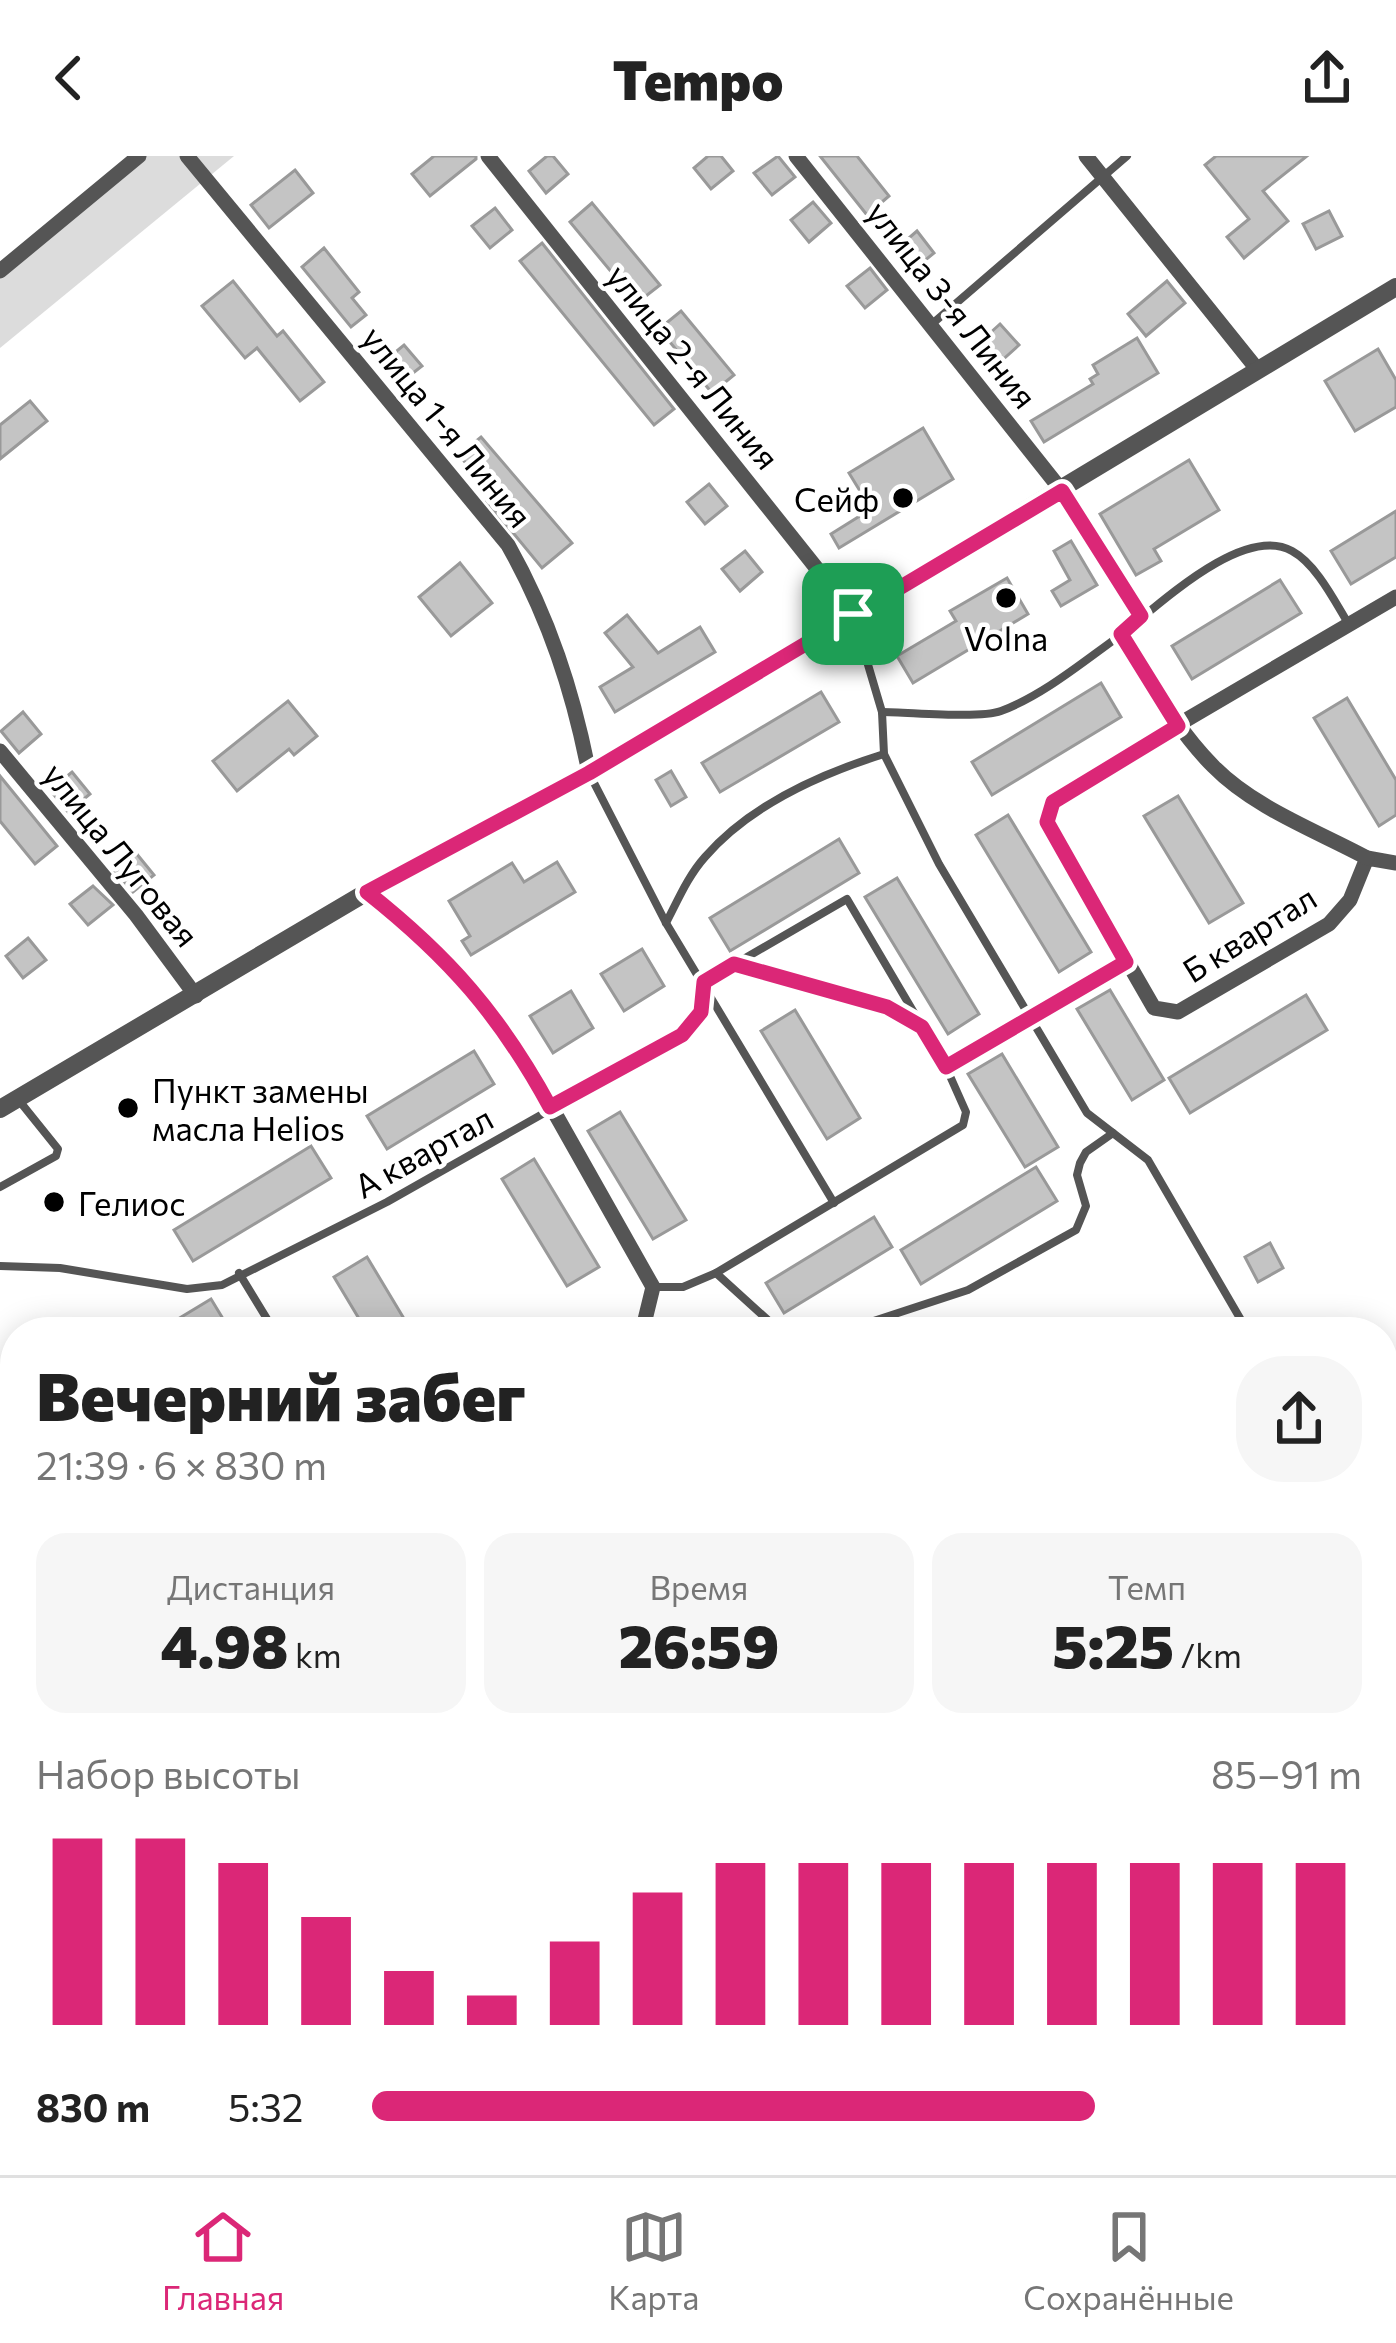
<!DOCTYPE html>
<html lang="ru">
<meta charset="utf-8">
<style>
:root{--surface:#fff;--page:#f6f6f6;--text:#222;--muted:#767676;--line:#e0e0e0;--accent:#db2777}
body{margin:0;font-family:Commissioner,sans-serif;background:var(--page);color:var(--text);height:100vh;display:flex;flex-direction:column;font-size:45px;white-space:nowrap}
*{box-sizing:border-box;margin:0}
p{font-size:39px;color:var(--muted)}
.icon{flex:none;width:66px;height:66px;fill:none;stroke:currentColor;stroke-width:2;stroke-linecap:round;stroke-linejoin:round}
.map{position:relative;flex:1;overflow:hidden}
.drawer{position:absolute;left:0px;top:1161px;width:1398px;height:858px;display:flex;flex-direction:column;background:var(--surface);border-radius:48px 48px 0 0;box-shadow:0 6px 30px #0003}
.drawer>*{flex:none}
.pin{position:absolute;display:grid;place-items:center;width:102px;height:102px;color:#fff;margin:-51px;border-radius:24px;box-shadow:0 6px 18px #0006}
.round{display:grid;place-items:center;flex:none;width:126px;height:126px;border-radius:48px;background:var(--page)}
.head{display:flex;align-items:center;justify-content:space-between;height:204px;padding:0 36px}
h1{font-size:66px;font-weight:800;line-height:90px}
.stats{display:grid;grid-template-columns:repeat(3,1fr);gap:18px;height:204px;padding:12px 36px}
.stats div{display:grid;align-content:center;border-radius:30px;background:var(--page);text-align:center}
.stats b{font-size:60px;font-weight:800}
.stats small{font-size:33px;font-weight:400}
.stats p{font-size:33px}
.chart{height:336px;padding:24px 36px}
.chart p{display:flex;justify-content:space-between}
.chart svg{width:100%;height:216px;margin-top:12px;stroke:var(--accent);stroke-width:6}
ul{padding:0 36px;list-style:none;font-size:39px}
li{display:grid;grid-template-columns:192px 144px 1fr;align-items:center;height:90px}
li i{height:30px;border-radius:15px;background:var(--accent)}
header{display:flex;justify-content:space-between;align-items:center;height:156px;padding:0 36px;background:var(--surface);font-size:54px;font-weight:800}
.tab-bar{display:flex;justify-content:space-around;align-items:center;height:168px;border-top:3px solid var(--line);background:var(--surface);font-size:33px;color:var(--muted)}
.tab-bar a{display:grid;justify-items:center;gap:6px}
.tab-bar .current{color:var(--accent)}
.map>svg:first-child{display:block}
</style>
<header><svg class="icon" aria-label="back" viewBox="0 0 24 24"><path d="M15 5l-7 7 7 7"/></svg>Tempo<svg class="icon" aria-label="share" viewBox="0 0 24 24"><path d="M12 15V3M7 8l5-5 5 5M5 13v7h14v-7"/></svg></header>
<div class="map">
<svg width="1396" height="2019" viewBox="0 0 1396 2019">
<rect width="100%" height="100%" fill="#fff"/>
<polygon fill="#dcdcdc" points="144,0 234,0 0,192 0,118"/>
<g fill="#c4c4c4" stroke="#999" stroke-width="3">
<polygon points="434,0 476,0 476,3 430,40 412,18"/>
<polygon points="547,0 553,0 568,18 546,37 529,15"/>
<polygon points="708,0 721,0 733,15 711,33 694,12"/>
<polygon points="778,0 795,21 772,39 754,17"/>
<polygon points="820,0 857,0 889,40 867,59"/>
<polygon points="1216,0 1307,0 1263,35 1288,65 1244,102 1227,81 1249,63 1205,9"/>
<polygon points="295,14 313,37 269,72 251,49"/>
<polygon points="813,46 831,67 809,86 791,64"/>
<polygon points="592,47 660,129 637,147 570,66"/>
<polygon points="495,52 512,74 490,92 472,70"/>
<polygon points="1329,55 1342,80 1316,93 1303,68"/>
<polygon points="917,75 934,97 912,115 895,94"/>
<polygon points="542,87 674,253 654,269 520,105"/>
<polygon points="324,92 359,136 352,142 366,159 351,171 302,111"/>
<polygon points="870,112 887,134 865,152 847,130"/>
<polygon points="233,125 277,180 283,175 324,226 300,245 257,192 245,202 202,150"/>
<polygon points="1167,125 1185,147 1146,180 1128,158"/>
<polygon points="681,155 734,219 712,237 659,173"/>
<polygon points="1000,168 1019,189 998,208 979,187"/>
<polygon points="1137,182 1158,217 1044,286 1031,265 1093,228 1090,223 1098,218 1093,209"/>
<polygon points="404,189 422,210 399,228 382,207"/>
<polygon points="1378,193 1396,224 1396,251 1355,275 1325,225"/>
<polygon points="30,245 47,265 0,303 0,269"/>
<polygon points="923,272 953,323 839,392 831,378 871,353 849,317"/>
<polygon points="481,281 572,387 542,412 487,345 493,340 459,299"/>
<polygon points="1189,304 1219,354 1154,393 1161,405 1136,419 1100,358"/>
<polygon points="709,328 727,350 705,368 687,346"/>
<polygon points="1396,355 1396,401 1351,428 1331,395"/>
<polygon points="1071,385 1097,429 1061,450 1052,435 1070,424 1054,395"/>
<polygon points="745,395 762,416 740,435 722,413"/>
<polygon points="460,407 492,447 451,480 419,441"/>
<polygon points="1007,422 1028,458 913,527 897,500 956,465 950,455"/>
<polygon points="1280,424 1301,457 1192,523 1172,490"/>
<polygon points="627,459 658,497 700,471 715,496 615,556 600,531 633,511 605,477"/>
<polygon points="1101,527 1121,561 992,639 972,606"/>
<polygon points="821,536 839,566 720,636 702,607"/>
<polygon points="1347,542 1396,624 1396,659 1379,670 1314,562"/>
<polygon points="288,545 317,580 294,599 289,593 237,635 213,605"/>
<polygon points="23,556 41,578 19,597 1,575"/>
<polygon points="671,615 686,641 671,650 656,624"/>
<polygon points="72,616 90,638 68,656 50,634"/>
<polygon points="0,620 57,690 35,708 0,665"/>
<polygon points="1178,640 1243,747 1209,767 1144,660"/>
<polygon points="1008,659 1091,796 1059,816 976,679"/>
<polygon points="839,683 859,717 730,795 710,762"/>
<polygon points="136,697 154,719 133,736 115,715"/>
<polygon points="557,706 575,736 471,799 462,785 470,780 449,745 512,707 524,726"/>
<polygon points="897,722 979,858 948,878 865,741"/>
<polygon points="93,730 113,749 88,769 70,748"/>
<polygon points="28,782 46,804 23,822 6,800"/>
<polygon points="642,793 664,830 624,855 601,818"/>
<polygon points="1110,834 1164,924 1132,944 1077,853"/>
<polygon points="571,835 593,872 553,897 530,860"/>
<polygon points="1306,839 1327,874 1190,957 1169,922"/>
<polygon points="795,854 860,962 827,983 761,875"/>
<polygon points="474,895 494,928 387,993 367,960"/>
<polygon points="1002,898 1058,991 1025,1011 968,918"/>
<polygon points="620,956 686,1064 653,1083 588,975"/>
<polygon points="311,990 331,1022 193,1105 174,1074"/>
<polygon points="534,1003 599,1111 567,1130 502,1023"/>
<polygon points="1036,1011 1057,1045 921,1128 901,1094"/>
<polygon points="874,1061 892,1091 784,1157 766,1127"/>
<polygon points="1270,1087 1283,1112 1258,1126 1245,1101"/>
<polygon points="367,1101 412,1176 367,1176 334,1121"/>
<polygon points="211,1143 231,1176 179,1176 173,1166"/>
<polygon points="1212,2004 1244,2004 1252,2019 1220,2019"/>
</g>
<g fill="none" stroke-linecap="round" stroke-linejoin="round">
<g stroke="#555" stroke-width="8">
<polyline points="932,168 1127,0"/>
<polyline points="853,458 882,556 884,598 939,708 1087,957 1148,1004 1248,1176"/>
<path d="M882,556c28,0 97,7 119,-1 41,-15 82,-49 117,-74 37,-28 124,-114 174,-86 24,13 42,49 56,72"/>
<polyline points="591,621 666,767 834,1047"/>
<path d="M666,767c12,-23 22,-47 39,-66 45,-52 115,-83 179,-103"/>
<path d="M734,808c63,22 129,30 187,62"/>
<polyline points="946,911 1126,805"/>
<polyline points="0,1031 56,1000 58,993 17,942"/>
<polyline points="0,1110 60,1112 187,1133 222,1129 387,1046 682,879 701,856 704,826 847,743 946,911 966,956 963,969 716,1117 683,1131 653,1131"/>
<polyline points="239,1117 275,1176"/>
<polyline points="716,1117 781,1176"/>
<polyline points="840,1176 968,1134 1076,1074 1086,1050 1077,1019 1080,1007 1086,996 1113,977"/>
<polyline points="0,1321 15,1312"/>
<polyline points="1383,1364 1396,1389"/>
<polyline points="1383,1548 1396,1541"/>
<polyline points="322,2004 343,2019"/>
<polyline points="485,2019 514,2004"/>
</g>
<g stroke="#555" stroke-width="15">
<path d="M187,0l321,389c41,73 65,146 81,228"/>
<polyline points="488,0 853,458"/>
<polyline points="796,0 1062,335 1141,460"/>
<polyline points="1086,0 1257,213"/>
<polyline points="0,115 139,0"/>
<polyline points="1396,441 1128,598 1053,646 1047,666 1154,852 1178,856 1329,768 1350,744 1367,702 1396,707"/>
<path d="M1121,478c29,46 54,94 92,132 41,42 104,65 154,92"/>
<polyline points="0,595 136,759 196,840"/>
<polyline points="367,736 433,791 517,890 653,1131 642,1176"/>
<polyline points="0,1223 15,1252"/>
<polyline points="1383,1224 1396,1217"/>
<polyline points="0,1633 15,1624"/>
<polyline points="1383,1889 1396,1882"/>
<polyline points="958,2004 967,2019"/>
<polyline points="1142,2019 1168,2004"/>
</g>
<polyline stroke="#555" stroke-width="18" points="0,953 367,736 589,617 1396,131"/>
</g>
<g fill="none" stroke-linecap="round" stroke-linejoin="round">
<g stroke="#fff" stroke-width="24">
<path id="route" d="M1062,335l79,125 -20,18 57,92 -125,76 -6,20 79,140 -180,105 -24,-40 -35,-20 -153,-43 -30,18 -3,30 -19,23 -132,72c-50,-92 -101,-150 -183,-215l222,-119z"/>
</g>
<use href="#route" stroke="#db2777" stroke-width="15"/>
</g>
<g fill="#000" stroke="#fff" stroke-width="4.5">
<circle cx="903" cy="342" r="12"/>
<circle cx="1006" cy="442" r="12"/>
<circle cx="128" cy="952" r="12"/>
<circle cx="54" cy="1046" r="12"/>
</g>
<g text-anchor="middle" dominant-baseline="central" stroke-width="9" stroke-linejoin="round" paint-order="stroke">
<g font-size="33" fill="#000" stroke="#fff">
<text transform="translate(953 148) rotate(52)">улица 3-я Линия</text>
<text transform="translate(694 210) rotate(51)">улица 2-я Линия</text>
<text transform="translate(448 270) rotate(51)">улица 1-я Линия</text>
<text transform="translate(122 698) rotate(51)">улица Луговая</text>
<text transform="translate(1249 777) rotate(-32)">Б квартал</text>
<text transform="translate(423 995) rotate(-29)">А квартал</text>
</g>
<g font-size="33" fill="#000" stroke="#fff" text-anchor="start">
<text x="879" y="342" text-anchor="end">Сейф</text>
<text x="1006" y="481" text-anchor="middle">Volna</text>
<text x="152" y="933">Пункт замены<tspan x="152" dy="38">масла Helios</tspan></text>
<text x="78" y="1046">Гелиос</text>
</g>
</g>
</svg>
<div class="pin" style="left:853px;top:458px;background:#1e9e55"><svg class="icon" aria-label="arrive" viewBox="0 0 24 24"><path d="M6 21V4h12l-3 4 3 4H6"/></svg></div>
<section class="drawer">
<div class="head"><div><h1>Вечерний забег</h1><p>21:39 · 6 × 830 m</p></div><a class="round"><svg class="icon" aria-label="share" viewBox="0 0 24 24"><path d="M12 15V3M7 8l5-5 5 5M5 13v7h14v-7"/></svg></a></div>
<div class="stats">
<div><p>Дистанция</p><b>4.98<small> km</small></b></div>
<div><p>Время</p><b>26:59</b></div>
<div><p>Темп</p><b>5:25<small> /km</small></b></div>
</div>
<div class="chart"><p><span>Набор высоты</span>85–91 m</p>
<svg viewBox="0 0 160 44" preserveAspectRatio="none"><path d="M5 44V6M15 44V6M25 44V11M35 44V22M45 44V33M55 44V38M65 44V27M75 44V17M85 44V11M95 44V11M105 44V11M115 44V11M125 44V11M135 44V11M145 44V11M155 44V11"/></svg>
</div>
<ul>
<li><b>830 m</b>5:32<i style="width:73%"></i></li>
</ul>
</section>
</div>
<nav class="tab-bar">
<a class="current"><svg class="icon" aria-label="home" viewBox="0 0 24 24"><path d="M3 11l9-7 9 7M6 9v11h12V9"/></svg>Главная</a>
<a><svg class="icon" aria-label="map" viewBox="0 0 24 24"><path d="M3 6l6-2 6 2 6-2v14l-6 2-6-2-6 2zM9 4v14M15 6v14"/></svg>Карта</a>
<a><svg class="icon" aria-label="saved" viewBox="0 0 24 24"><path d="M7 4h10v16l-5-4-5 4z"/></svg>Сохранённые</a>
</nav>
